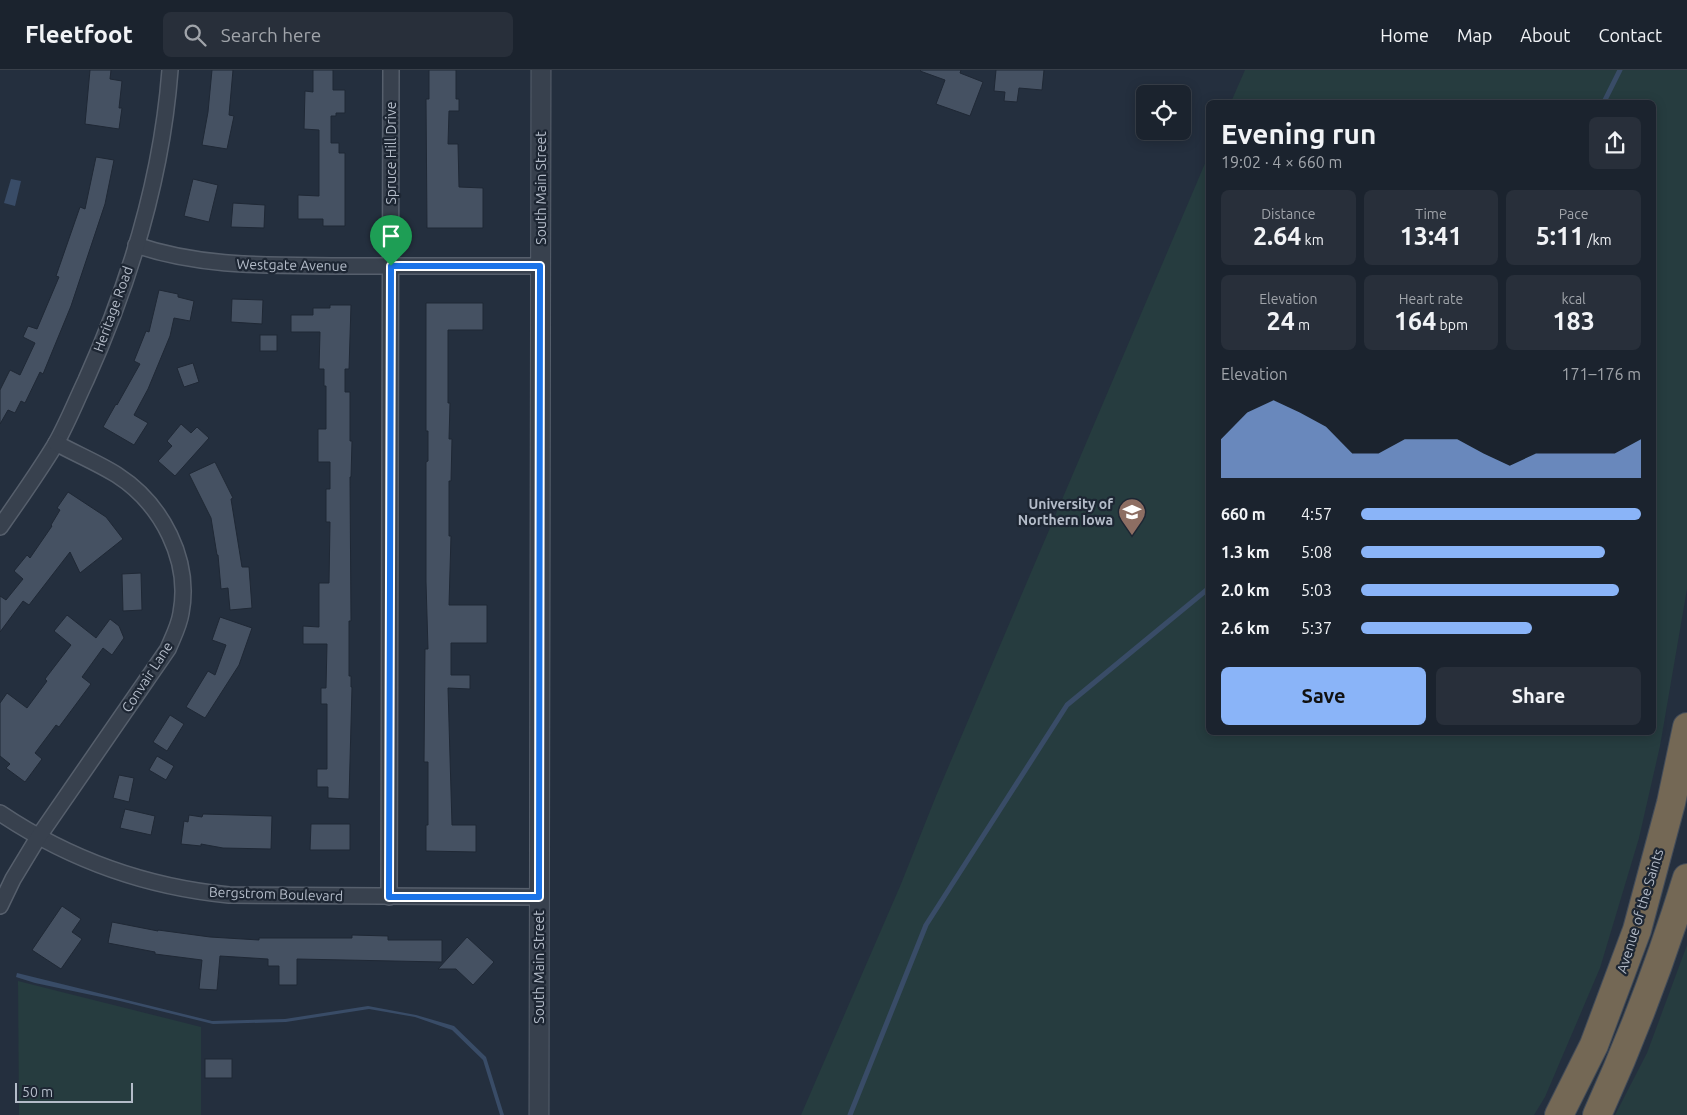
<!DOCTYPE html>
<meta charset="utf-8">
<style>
:root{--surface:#1b232e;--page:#282f3a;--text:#f1f3f6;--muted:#a0a4aa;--line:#39404a;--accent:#8ab4f8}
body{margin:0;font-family:Ubuntu,sans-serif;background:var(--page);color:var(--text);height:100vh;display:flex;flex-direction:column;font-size:19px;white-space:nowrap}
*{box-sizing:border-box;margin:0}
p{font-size:16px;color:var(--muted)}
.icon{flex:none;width:28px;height:28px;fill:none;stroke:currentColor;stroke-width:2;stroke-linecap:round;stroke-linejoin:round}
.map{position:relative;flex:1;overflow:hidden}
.panel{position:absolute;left:1206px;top:30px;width:450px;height:635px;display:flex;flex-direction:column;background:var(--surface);border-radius:8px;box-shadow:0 2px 12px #0003,0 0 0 1px var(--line)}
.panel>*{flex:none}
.tools{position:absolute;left:1136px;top:15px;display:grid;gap:10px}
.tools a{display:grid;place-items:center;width:55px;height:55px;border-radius:8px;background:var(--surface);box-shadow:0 2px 12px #0003,0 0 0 1px var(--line);font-size:25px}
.scale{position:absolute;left:15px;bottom:12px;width:118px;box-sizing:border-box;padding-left:5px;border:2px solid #b4bcc9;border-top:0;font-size:14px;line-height:18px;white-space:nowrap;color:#b4bcc9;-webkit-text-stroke:4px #1d2633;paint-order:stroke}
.pin{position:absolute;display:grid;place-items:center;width:42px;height:42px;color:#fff;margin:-51px -21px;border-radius:50% 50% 50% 0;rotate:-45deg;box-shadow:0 0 5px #0007}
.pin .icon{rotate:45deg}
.round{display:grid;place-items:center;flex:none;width:52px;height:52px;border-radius:8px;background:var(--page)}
.head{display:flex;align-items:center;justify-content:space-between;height:85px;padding:0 15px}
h1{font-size:28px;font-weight:700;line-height:38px}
.metrics{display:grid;grid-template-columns:repeat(3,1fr);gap:8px;height:85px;padding:5px 15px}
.metrics div{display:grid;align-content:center;border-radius:8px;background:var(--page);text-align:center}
.metrics b{font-size:25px;font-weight:700}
.metrics small{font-size:14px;font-weight:400}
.metrics p{font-size:14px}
.chart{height:140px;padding:10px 15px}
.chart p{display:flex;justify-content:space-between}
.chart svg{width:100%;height:90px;margin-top:5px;fill:var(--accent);opacity:.7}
.cta{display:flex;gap:10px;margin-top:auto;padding:10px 15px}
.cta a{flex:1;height:58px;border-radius:8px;background:var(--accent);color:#111;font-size:20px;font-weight:700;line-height:58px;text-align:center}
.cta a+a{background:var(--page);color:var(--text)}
ul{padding:0 15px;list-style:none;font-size:16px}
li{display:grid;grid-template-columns:80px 60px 1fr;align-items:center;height:38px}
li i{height:12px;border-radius:6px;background:var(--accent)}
header{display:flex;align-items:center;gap:30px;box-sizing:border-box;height:70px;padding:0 25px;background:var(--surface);border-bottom:1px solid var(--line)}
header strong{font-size:24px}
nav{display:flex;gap:28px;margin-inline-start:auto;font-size:18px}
.search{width:350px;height:45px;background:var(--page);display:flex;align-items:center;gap:12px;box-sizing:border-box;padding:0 18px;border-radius:8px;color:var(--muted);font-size:19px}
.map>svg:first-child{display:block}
</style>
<header>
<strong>Fleetfoot</strong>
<div class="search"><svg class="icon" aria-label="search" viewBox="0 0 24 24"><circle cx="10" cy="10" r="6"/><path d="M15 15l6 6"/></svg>Search here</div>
<nav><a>Home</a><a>Map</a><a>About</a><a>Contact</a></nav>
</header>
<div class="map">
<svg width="1687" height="1045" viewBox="0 0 1687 1045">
<rect width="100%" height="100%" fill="#242f3e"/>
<g fill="#263c3f">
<polygon points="1245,0 1687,0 1687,519 1660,676 1639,768 1600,898 1545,1027 1534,1045 801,1045 901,814 936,726 1209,84 1209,662 1654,662 1654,32 1231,32"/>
<polygon points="1687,875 1687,1045 1615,1045 1647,983"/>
<polygon points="18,911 201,957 201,1045 19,1045"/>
</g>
<g fill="#394c67">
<polygon points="11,109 21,111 15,136 4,133"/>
<polygon points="17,903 212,951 285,949 368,936 416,945 454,956 486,987 504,1045 500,1045 483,990 452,960 415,947 369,939 286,952 213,954 120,931 35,913 16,907"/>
</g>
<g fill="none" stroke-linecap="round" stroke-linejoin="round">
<g stroke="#394c67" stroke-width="5">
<polyline points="1604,32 1620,0"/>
<polyline points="850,1045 926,855 1067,635 1209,518"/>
</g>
</g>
<g fill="#455162" stroke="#1f2835">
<polygon points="90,0 111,0 110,9 122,11 119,38 122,38 119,59 85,54"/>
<polygon points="212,0 233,0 229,45 234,46 227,79 202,75 208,42"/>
<polygon points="313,0 333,0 333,20 345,20 345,43 336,43 336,46 331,46 331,73 339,73 339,83 345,83 345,156 323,156 323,149 298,149 298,125 319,126 319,60 304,59 305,21 313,22"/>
<polygon points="429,0 456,0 456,29 459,29 459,41 449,41 448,74 458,74 459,117 483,118 483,158 427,158 426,29 429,29"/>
<polygon points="921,0 961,0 960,3 983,12 970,46 936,34 945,10 920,1"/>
<polygon points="996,0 1044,0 1042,20 1019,18 1017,32 1004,31 1005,22 994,21"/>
<polygon points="96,87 114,90 105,134 71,236 43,304 40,302 25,333 21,331 15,343 8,340 0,354 0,320 10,300 20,305 35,273 23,267 28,256 37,259 59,207 56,206 80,137 85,139"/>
<polygon points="193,109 218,115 209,152 184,146"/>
<polygon points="233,133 265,135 264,158 231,157"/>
<polygon points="159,220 178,224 178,227 194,231 190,251 174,248 170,266 148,319 134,345 148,353 134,375 103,357 116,334 117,335 140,294 134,291 146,261 149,262"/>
<polygon points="232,229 263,230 262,254 231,252"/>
<polygon points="426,233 483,233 483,260 448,260 448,333 450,333 449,369 452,369 451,411 449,411 449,466 451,466 449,535 487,535 487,573 451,573 451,605 470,605 470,619 448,618 452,755 476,755 476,782 426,781 426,755 428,755 428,692 424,692 425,579 428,579 426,512 426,392 428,391 428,361 426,361"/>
<polygon points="330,235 351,235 349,299 345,299 345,322 350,322 350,371 352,371 351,407 350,407 351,551 349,551 349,606 351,606 351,617 352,617 349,729 328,728 328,717 317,717 317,699 327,699 327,634 321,634 321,618 326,618 327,574 303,574 303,556 319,557 319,513 329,513 330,452 326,452 326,419 330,419 330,392 318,392 318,359 326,359 326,316 324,316 324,299 319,299 320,262 291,262 291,245 313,245 313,238 330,238"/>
<rect x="260" y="265" width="17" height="16"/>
<polygon points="193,293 199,312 184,317 177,298"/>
<polygon points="181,354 191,363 197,357 209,368 175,406 158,391 172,376 167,371"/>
<polygon points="215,392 233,428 231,429 242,497 249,497 252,538 230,540 228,518 221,519 218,485 217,485 211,448 189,404"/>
<polygon points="68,422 106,447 123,469 80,503 70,482 29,535 23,531 0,562 0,526 6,530 23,509 14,501 27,485 30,488 52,456 51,455 60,440 57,438"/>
<polygon points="141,503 142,540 123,541 122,504"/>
<polygon points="67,545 96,568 110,549 119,556 124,568 112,585 103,578 82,607 91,614 59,657 56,655 35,683 42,689 25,712 6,698 10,694 0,686 0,633 7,623 27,638 47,611 45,609 71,575 54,561"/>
<polygon points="220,547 252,558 239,595 205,648 186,637 208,601 215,605 226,575 212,570"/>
<polygon points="170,645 184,654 167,681 153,672"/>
<polygon points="157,686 174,696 166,710 149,700"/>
<polygon points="119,705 134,708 129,732 113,728"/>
<polygon points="125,739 155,746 151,765 120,758"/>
<polygon points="203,744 272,746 271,779 223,778 201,774 201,776 181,774 184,751 188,752 189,745 202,747"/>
<polygon points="311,754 350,754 350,780 310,780"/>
<polygon points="62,836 81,849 72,862 82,869 61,899 32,880"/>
<polygon points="112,852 158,861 158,860 210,867 259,870 259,868 352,868 352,865 388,866 388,870 442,870 442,892 297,889 297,915 279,915 279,896 268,896 268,889 220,886 217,920 199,919 202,890 155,884 155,882 108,873"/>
<polygon points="467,867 494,892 473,915 456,899 438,899"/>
<rect x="205" y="989" width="27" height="19"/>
</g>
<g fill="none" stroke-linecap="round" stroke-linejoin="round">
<g stroke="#565f6c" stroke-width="18">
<g id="minor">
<path d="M136,175c67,23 137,20 207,21 66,0 132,0 197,0"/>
<path d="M0,457c19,-27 38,-54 55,-82 12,-21 21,-44 31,-65 44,-98 76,-203 84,-310"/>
<path d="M0,743c70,47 146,74 229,82l310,2"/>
<polyline points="389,827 391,0"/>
<path d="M0,836l13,-27 26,-43 129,-187c5,-12 11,-23 13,-36 10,-53 -19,-109 -64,-138 -19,-12 -41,-21 -61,-32"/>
</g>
</g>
<g stroke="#565f6c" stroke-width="21">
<polyline id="tertiary" points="539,1045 541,0"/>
</g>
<g stroke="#434c59" stroke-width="30">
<g id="motorway">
<polyline points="1559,1045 1594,975 1637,860 1671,733 1687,657"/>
<path d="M1597,1045c35,-77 65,-156 90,-237"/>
</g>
</g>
<use href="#minor" stroke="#38414e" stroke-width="15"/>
<use href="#tertiary" stroke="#38414e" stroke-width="19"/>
<use href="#motorway" stroke="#746855" stroke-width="28"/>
</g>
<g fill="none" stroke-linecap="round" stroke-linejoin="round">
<g stroke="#fff" stroke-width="10">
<polygon id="route" points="391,196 540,196 539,827 389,827"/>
</g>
<use href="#route" stroke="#1a73e8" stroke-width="6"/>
</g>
<defs>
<g id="university-pin" transform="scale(1.4375)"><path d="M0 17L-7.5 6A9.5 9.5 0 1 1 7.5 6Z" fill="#8d6e63" stroke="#1d2633"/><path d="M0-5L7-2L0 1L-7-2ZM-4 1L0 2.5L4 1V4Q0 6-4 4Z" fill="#fff"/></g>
</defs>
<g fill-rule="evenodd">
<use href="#university-pin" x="1132" y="442"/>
</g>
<g text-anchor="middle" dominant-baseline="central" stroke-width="4.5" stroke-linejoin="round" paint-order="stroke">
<g font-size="14" fill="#b4bcc9" stroke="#1d2633">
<text transform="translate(391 83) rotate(-90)">Spruce Hill Drive</text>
<text transform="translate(541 118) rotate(-90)">South Main Street</text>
<text transform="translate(292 195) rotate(1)">Westgate Avenue</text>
<text transform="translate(113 239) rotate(-70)">Heritage Road</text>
<text transform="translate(147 607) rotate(-57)">Convair Lane</text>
<text transform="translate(276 824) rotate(2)">Bergstrom Boulevard</text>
<text transform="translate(1640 841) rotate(-73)">Avenue of the Saints</text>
<text transform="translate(539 897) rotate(-90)">South Main Street</text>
</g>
<g font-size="14" font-weight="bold" fill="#b4bcc9" stroke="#1d2633" text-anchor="end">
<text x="1113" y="434">University of<tspan x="1113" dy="16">Northern Iowa</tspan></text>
</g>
</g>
</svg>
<div class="tools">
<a><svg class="icon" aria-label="locate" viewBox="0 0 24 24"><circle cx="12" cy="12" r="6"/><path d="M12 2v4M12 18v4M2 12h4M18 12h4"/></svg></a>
</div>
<div class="scale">50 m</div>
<div class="pin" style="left:391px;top:196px;background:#1e9e55"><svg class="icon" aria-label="arrive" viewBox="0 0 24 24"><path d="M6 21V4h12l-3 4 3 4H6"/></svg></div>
<section class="panel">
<div class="head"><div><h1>Evening run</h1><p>19:02 · 4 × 660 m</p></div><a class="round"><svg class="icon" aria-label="share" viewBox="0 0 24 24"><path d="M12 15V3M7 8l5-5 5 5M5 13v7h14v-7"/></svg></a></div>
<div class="metrics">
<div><p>Distance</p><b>2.64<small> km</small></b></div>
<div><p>Time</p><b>13:41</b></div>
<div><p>Pace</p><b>5:11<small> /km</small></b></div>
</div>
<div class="metrics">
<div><p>Elevation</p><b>24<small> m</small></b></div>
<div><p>Heart rate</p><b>164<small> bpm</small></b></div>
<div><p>kcal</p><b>183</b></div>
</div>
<div class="chart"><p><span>Elevation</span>171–176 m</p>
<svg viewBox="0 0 160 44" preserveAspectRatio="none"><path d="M0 44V25L10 12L20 6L30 12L40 19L50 32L60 32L70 25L80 25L90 25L100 32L110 38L120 32L130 32L140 32L150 32L160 25V44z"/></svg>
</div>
<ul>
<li><b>660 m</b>4:57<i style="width:100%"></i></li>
<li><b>1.3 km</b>5:08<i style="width:87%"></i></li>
<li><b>2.0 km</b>5:03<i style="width:92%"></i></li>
<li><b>2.6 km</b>5:37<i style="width:61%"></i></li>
</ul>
<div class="cta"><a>Save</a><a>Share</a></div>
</section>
</div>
